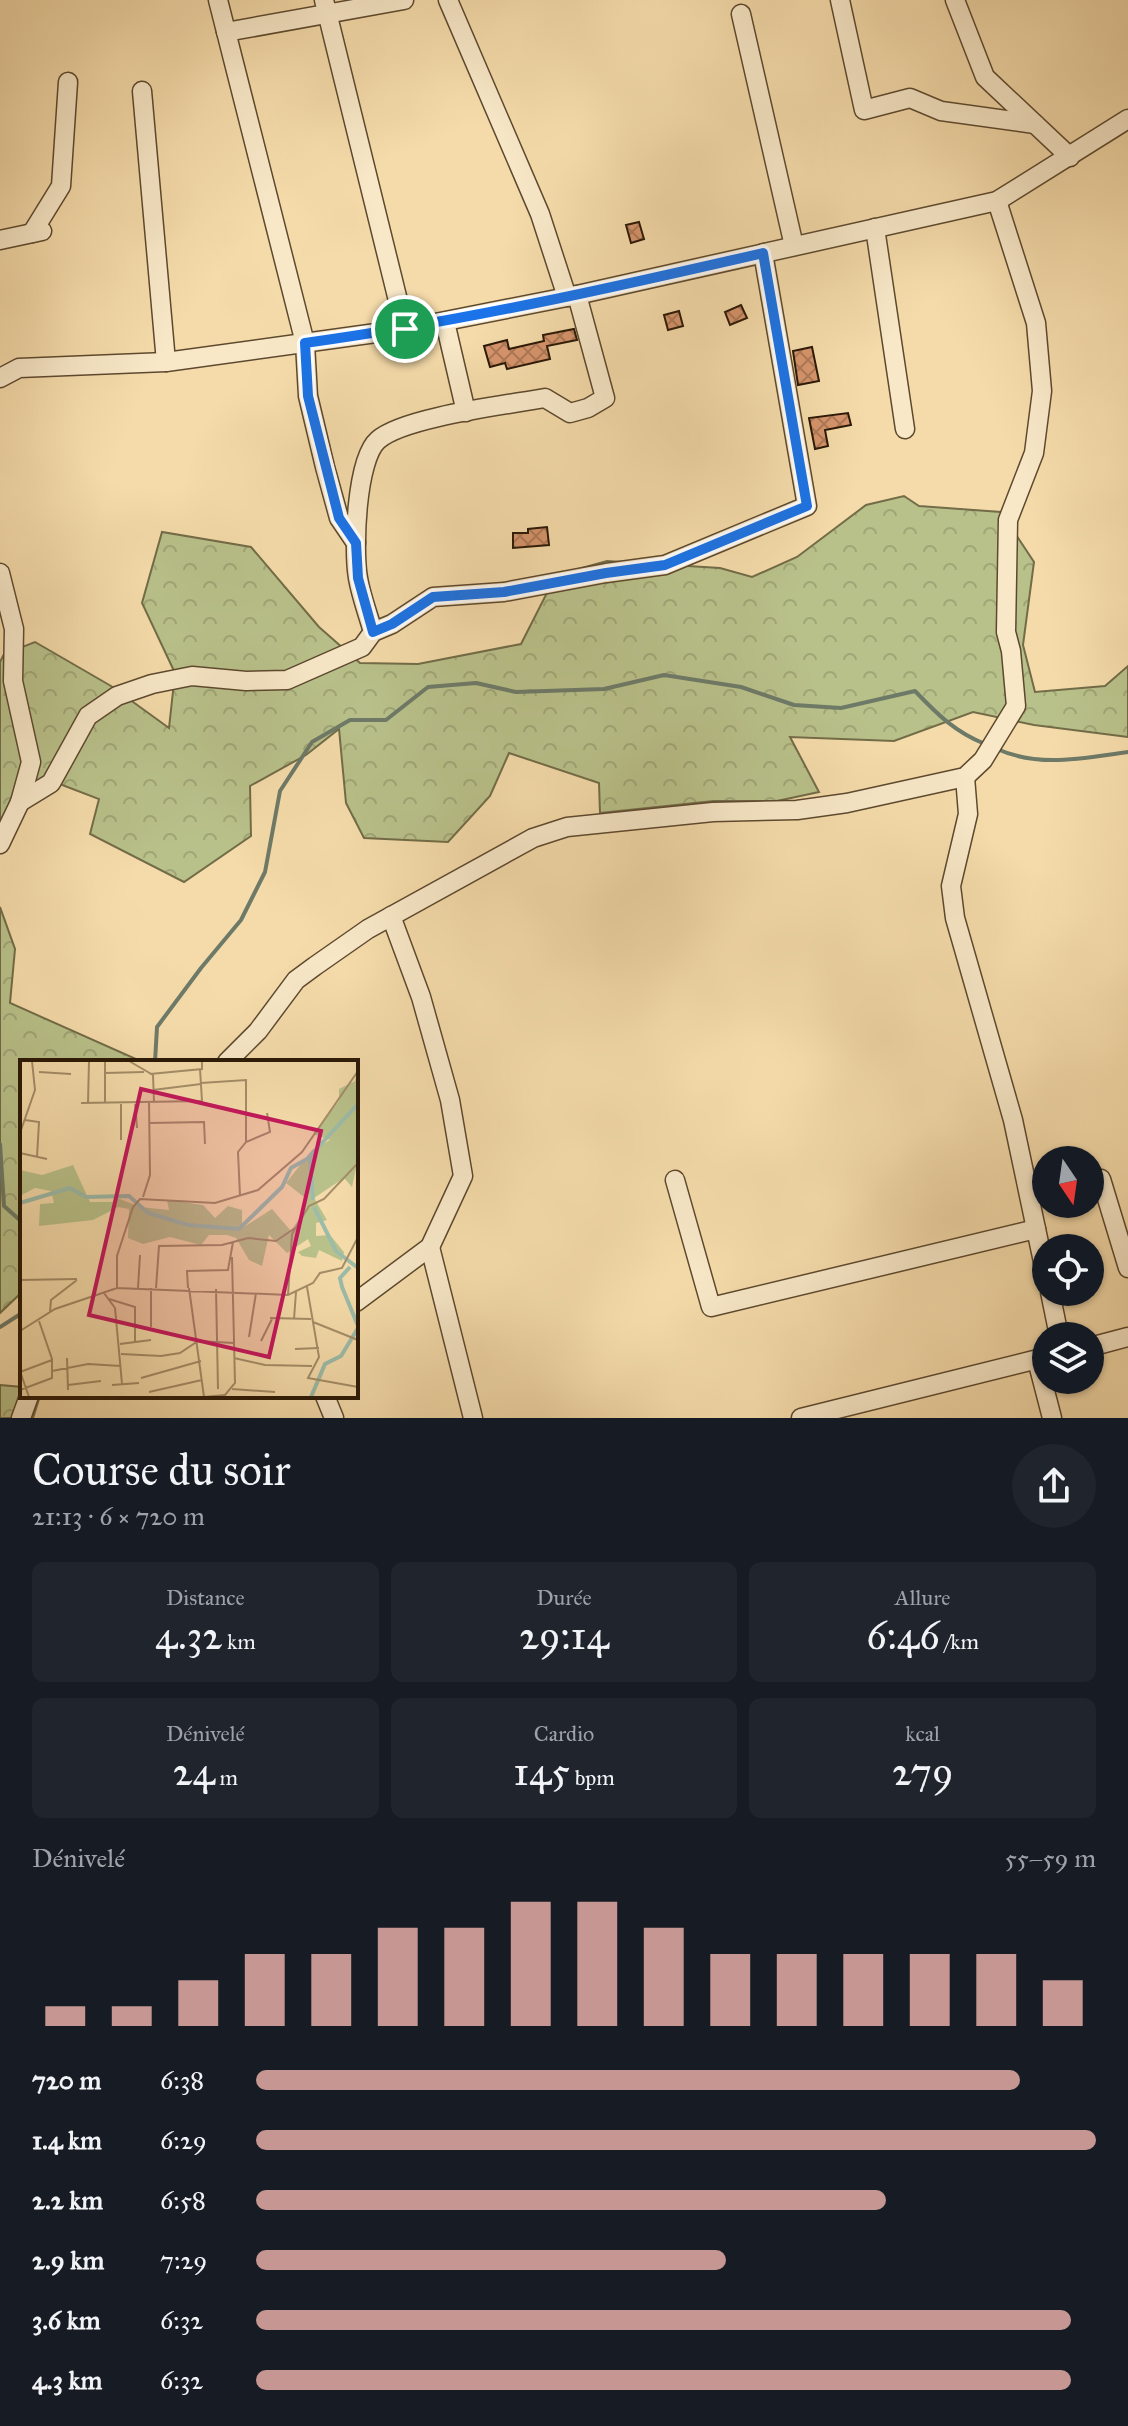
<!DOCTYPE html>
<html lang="fr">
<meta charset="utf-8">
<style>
:root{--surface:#171b24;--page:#20242c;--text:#f1f3f6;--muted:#9ea1a6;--accent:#c59692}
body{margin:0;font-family:"IM FELL Great Primer",serif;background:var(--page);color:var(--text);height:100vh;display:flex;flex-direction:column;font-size:30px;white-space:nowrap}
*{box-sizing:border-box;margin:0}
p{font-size:26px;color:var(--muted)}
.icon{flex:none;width:44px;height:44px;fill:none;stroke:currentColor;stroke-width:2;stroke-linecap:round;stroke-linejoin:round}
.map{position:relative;height:1418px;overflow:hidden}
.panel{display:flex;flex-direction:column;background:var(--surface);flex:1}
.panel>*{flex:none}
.needle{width:52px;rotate:167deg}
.fabs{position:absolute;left:1032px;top:1146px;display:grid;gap:16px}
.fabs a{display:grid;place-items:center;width:72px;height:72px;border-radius:50%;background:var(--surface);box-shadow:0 2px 6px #0004;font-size:40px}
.pin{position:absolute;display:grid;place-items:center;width:68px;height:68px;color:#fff;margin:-34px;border:4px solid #fff;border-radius:50%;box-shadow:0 2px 8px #0007}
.round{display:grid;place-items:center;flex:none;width:84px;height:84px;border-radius:42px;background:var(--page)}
.summary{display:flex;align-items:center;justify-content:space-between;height:136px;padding:0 32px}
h1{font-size:44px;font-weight:600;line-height:60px}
.figures{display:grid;grid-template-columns:repeat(3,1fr);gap:12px;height:136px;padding:8px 32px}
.figures div{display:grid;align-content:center;border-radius:12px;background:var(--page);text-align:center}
.figures b{font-size:40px;font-weight:600}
.figures small{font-size:22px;font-weight:400}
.figures p{font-size:22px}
.chart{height:224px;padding:16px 32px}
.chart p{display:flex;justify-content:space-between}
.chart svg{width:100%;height:144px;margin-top:8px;stroke:var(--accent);stroke-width:6}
ul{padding:0 32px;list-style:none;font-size:26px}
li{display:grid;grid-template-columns:128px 96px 1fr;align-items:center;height:60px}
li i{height:20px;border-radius:10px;background:var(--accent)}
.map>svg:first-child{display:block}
</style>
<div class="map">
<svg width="1128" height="1418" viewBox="0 0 1128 1418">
<defs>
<pattern id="forest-crowns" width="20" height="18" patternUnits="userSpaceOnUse" patternTransform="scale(2)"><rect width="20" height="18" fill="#b9c18a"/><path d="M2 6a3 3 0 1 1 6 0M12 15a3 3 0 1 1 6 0" fill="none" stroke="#9fa576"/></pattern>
<pattern id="building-cross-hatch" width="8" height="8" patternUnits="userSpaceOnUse" patternTransform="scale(2)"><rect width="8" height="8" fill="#d6946b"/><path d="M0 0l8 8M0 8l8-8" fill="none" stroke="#ae7856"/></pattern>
</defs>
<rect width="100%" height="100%" fill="#f5dbaa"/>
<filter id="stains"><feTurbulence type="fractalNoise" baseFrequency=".0025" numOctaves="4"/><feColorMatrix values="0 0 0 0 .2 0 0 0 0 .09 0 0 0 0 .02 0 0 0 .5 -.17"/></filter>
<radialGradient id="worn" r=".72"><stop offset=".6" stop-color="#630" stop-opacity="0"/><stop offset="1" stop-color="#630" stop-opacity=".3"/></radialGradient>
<g fill="url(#forest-crowns)" stroke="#726c48" stroke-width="2">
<polygon points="904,496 919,506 1001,512 1034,562 1023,645 1035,692 1105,686 1128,666 1128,737 1034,725 973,712 894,741 790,737 819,792 777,801 714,801 600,813 599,783 509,753 490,796 448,842 364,838 346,803 339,729 306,755 250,786 251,836 184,882 90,834 99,799 44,778 0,835 0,662 4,654 35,642 111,686 169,728 175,673 142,603 162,532 251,547 319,627 360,663 418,664 521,644 556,575 607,561 720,568 752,577 797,557 866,505"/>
<polygon points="0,907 15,949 10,1003 136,1059 135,1062 22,1062 22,1292 0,1313"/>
<polygon points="0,1385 22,1387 22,1396 40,1396 33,1418 0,1418"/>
</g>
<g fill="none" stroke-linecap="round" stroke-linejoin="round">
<g stroke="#6e7a68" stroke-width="4">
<path d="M997,749c43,19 86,9 131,3"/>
<path d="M155,1062l2,-35 44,-59 40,-48 24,-48 15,-81 32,-49 38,-22h36l42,-33 48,-4 40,9 88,-3 60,-14 77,12 53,18 47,3 74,-17c22,23 40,41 70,53"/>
<polyline points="0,1144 4,1206 22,1222"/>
<polyline points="0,1327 22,1313"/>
</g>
</g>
<g fill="url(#building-cross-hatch)" stroke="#2a1806" stroke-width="2">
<polygon points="639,222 644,239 631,243 626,225"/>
<polygon points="741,305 747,318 730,325 725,312"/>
<polygon points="679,311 683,326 668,330 664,315"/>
<polygon points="574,329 577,340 547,346 550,359 507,369 505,363 490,367 484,346 507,340 509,349 544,341 543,335"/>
<polygon points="812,347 819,381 798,385 793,351"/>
<polygon points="848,413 851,425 825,430 828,446 815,449 809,418"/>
<polygon points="547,527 549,545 513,548 513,533 528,533 528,529"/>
</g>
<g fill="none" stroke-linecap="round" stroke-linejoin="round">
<g stroke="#5d492f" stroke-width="21">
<g id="minor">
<polyline points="218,0 305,343 308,396 325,467 339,518 356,543"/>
<polyline points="324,0 405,329"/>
<polyline points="448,0 540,214 567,297"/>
<polyline points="840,0 864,110 910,98 941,111 1035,124"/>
<polyline points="955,0 985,77 1070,157"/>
<polyline points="741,14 794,246"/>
<polyline points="226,32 404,0"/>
<polyline points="142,91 166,362"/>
<polyline points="875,228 905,429"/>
<polyline points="32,233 61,186 68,82"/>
<polyline points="0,240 42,231"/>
<polyline points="445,322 466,412"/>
<polyline points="0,378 19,368 166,362 405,329 577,295 997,201 1128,119"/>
<polyline points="0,573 14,629 13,681 31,762 20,802 0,844"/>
<path d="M373,632c-5,-18 -12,-36 -15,-54 -5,-28 -2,-119 20,-138 26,-23 129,-35 167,-42l25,15 18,-5 17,-10 -28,-103"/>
<polyline points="965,777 968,814 951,886 955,918 1013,1120 1046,1276"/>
<polyline points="20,802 51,783 88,716 117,696 152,684 192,676 246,681 287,680 362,647 373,632 392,624 433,597 504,592 606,573 665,565 807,506 763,253"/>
<polyline points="227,1062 258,1031 296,980 315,966 368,929 533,838 567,827 713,812 797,810 847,803 965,777 983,760 1016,706 1011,651 1006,632 1008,520 1034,453 1042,391 1036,323 997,201"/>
<polyline points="1101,1179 1128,1268"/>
<polyline points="675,1180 711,1307 1036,1229"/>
<polyline points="430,1247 473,1418"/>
<polyline points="1050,1292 1059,1336"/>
<polyline points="356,1302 430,1247 463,1176 450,1100 421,997 391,916"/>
<polyline points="1090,1347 1128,1337"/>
<polyline points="1037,1360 1052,1418"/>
<polyline points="325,1396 334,1418"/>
<polyline points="21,1418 29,1396"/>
<polyline points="801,1418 1046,1357"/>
</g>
</g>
<use href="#minor" stroke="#f8e8c8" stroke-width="18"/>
</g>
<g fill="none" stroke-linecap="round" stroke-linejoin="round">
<g stroke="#fff" stroke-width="16">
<path id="route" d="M763,253l44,253 -142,59 -59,8 -102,19 -71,5 -41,27 -19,8 -15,-54 -2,-35 -17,-25 -31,-122 -3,-53c154,-21 306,-55 458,-90z"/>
</g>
<use href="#route" stroke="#1a73e8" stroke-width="10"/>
</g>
<g transform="translate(20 1060)">
<rect width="338" height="338" fill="#f5dbaa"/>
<path d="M338,7v92l-6,28 -8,-9 -30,20 13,22 -11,3v13l14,-1 14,17 -2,9 -23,-11 -3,8 -14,-2 -4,-4 13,-6 -3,-7 -21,14 -18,-18 -7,31 -13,-6 -13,-22 -9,-3h-18l-8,10 -31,-8 -27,7 -15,-6 1,-29 -11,-2 -25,13 -54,6 1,-22 14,-1 -3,-12 -16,-3 -15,8v-26l22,5 31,-10 17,37h24l1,-5 25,10 29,3 -2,-10 36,5 12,13 13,-12 14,4v18l30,-19 19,22 11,-17 2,-17 -18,-14 26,-33 18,-10 -17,-6 26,-33v-12l16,-8z" fill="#b9c18a"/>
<path fill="none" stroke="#9cbba9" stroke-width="4" d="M290,96l3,44M0,143l50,-15 16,9 43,-1 19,17 40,12 51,4 43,-42 9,-19 16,-9 51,-55M294,147l22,44 22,17M330,207l-10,11 2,9 16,39M291,337l14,-33 16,-8 17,-28"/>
<path fill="none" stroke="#a48d68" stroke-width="2" d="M109,1l24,14 1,27M19,12l32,2M85,13l39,-1M130,14l52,-5v-8M181,23l45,-3v62M133,30l48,-6M101,42v38M115,42l2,26M61,43l121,-2 -2,-32M68,43l1,-42M85,44v-43M5,60l14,2 -2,35M129,63l55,-1 1,22M0,73l15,-43 -3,-29M0,93l27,6M220,136l-2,-44 8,-10 24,-10 -3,-19M123,137l7,-22 -1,-73M0,220l57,-1M287,227l12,70 -11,21 50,9M97,228v-32l16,-49 7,-8 75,4 43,-13 44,-38 56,-81M118,228l2,-33M136,228l3,-42 63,-1 26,-7 28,3 19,-13M168,228l-1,-17 41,-1 5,-28M169,228l15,109M196,229l2,100M84,233l11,15 7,76M268,235l4,-61 17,-28 15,-7 34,-36M89,239l26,8v35M30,252l1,-12 26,-20M250,258l41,1M274,259l2,-27M293,262l45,18M131,267v-39M0,271l35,-22 62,-21 171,7 25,-12 7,-10 22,-5 16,-31M229,277l7,-44M241,281l11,-22M100,284l31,-4M275,289l24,-1M101,294l40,2 19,-3 18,-12 36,2M47,298l1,32M214,298l31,7 47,1M0,311l9,26M32,311l36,-7 33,2M0,312l32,-12M121,318l60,-17M48,325l33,-4M92,325l27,-2M212,329l43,3M0,330l32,-12v-19l-13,-38M129,332l53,-12M184,337l21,-2 10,-12 -3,-126"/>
<path fill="#c2185b" fill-opacity="0.15" stroke="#c2185b" stroke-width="4" d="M121,29l180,42 -52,226 -180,-42z"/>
<rect width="338" height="338" fill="none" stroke="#2a1806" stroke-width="4"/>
</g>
<rect width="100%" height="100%" filter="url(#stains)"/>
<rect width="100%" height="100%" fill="url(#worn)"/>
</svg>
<div class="fabs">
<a><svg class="needle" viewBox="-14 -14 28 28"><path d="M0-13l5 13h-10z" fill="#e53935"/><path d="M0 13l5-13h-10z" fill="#9ea1a6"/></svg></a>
<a><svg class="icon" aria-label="locate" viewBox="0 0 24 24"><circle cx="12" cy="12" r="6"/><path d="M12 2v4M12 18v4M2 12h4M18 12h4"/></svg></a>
<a><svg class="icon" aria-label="layers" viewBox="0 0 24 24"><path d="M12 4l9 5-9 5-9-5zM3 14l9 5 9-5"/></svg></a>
</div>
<div class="pin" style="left:405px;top:329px;background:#1e9e55"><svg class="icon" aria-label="arrive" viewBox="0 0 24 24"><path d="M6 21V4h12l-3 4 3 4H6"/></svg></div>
</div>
<section class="panel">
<div class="summary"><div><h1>Course du soir</h1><p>21:13 · 6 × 720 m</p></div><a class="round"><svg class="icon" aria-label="share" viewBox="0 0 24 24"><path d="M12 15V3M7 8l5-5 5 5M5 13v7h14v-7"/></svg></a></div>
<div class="figures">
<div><p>Distance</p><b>4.32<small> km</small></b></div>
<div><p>Durée</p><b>29:14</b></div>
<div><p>Allure</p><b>6:46<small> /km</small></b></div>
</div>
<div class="figures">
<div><p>Dénivelé</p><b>24<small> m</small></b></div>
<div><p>Cardio</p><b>145<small> bpm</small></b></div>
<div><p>kcal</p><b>279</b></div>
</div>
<div class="chart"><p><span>Dénivelé</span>55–59 m</p>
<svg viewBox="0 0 160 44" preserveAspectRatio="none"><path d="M5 44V38M15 44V38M25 44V30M35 44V22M45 44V22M55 44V14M65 44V14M75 44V6M85 44V6M95 44V14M105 44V22M115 44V22M125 44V22M135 44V22M145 44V22M155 44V30"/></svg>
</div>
<ul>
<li><b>720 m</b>6:38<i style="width:91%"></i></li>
<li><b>1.4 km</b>6:29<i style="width:100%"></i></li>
<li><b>2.2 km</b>6:58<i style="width:75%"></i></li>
<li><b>2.9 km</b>7:29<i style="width:56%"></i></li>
<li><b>3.6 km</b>6:32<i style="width:97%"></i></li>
<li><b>4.3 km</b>6:32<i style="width:97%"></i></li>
</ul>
</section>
